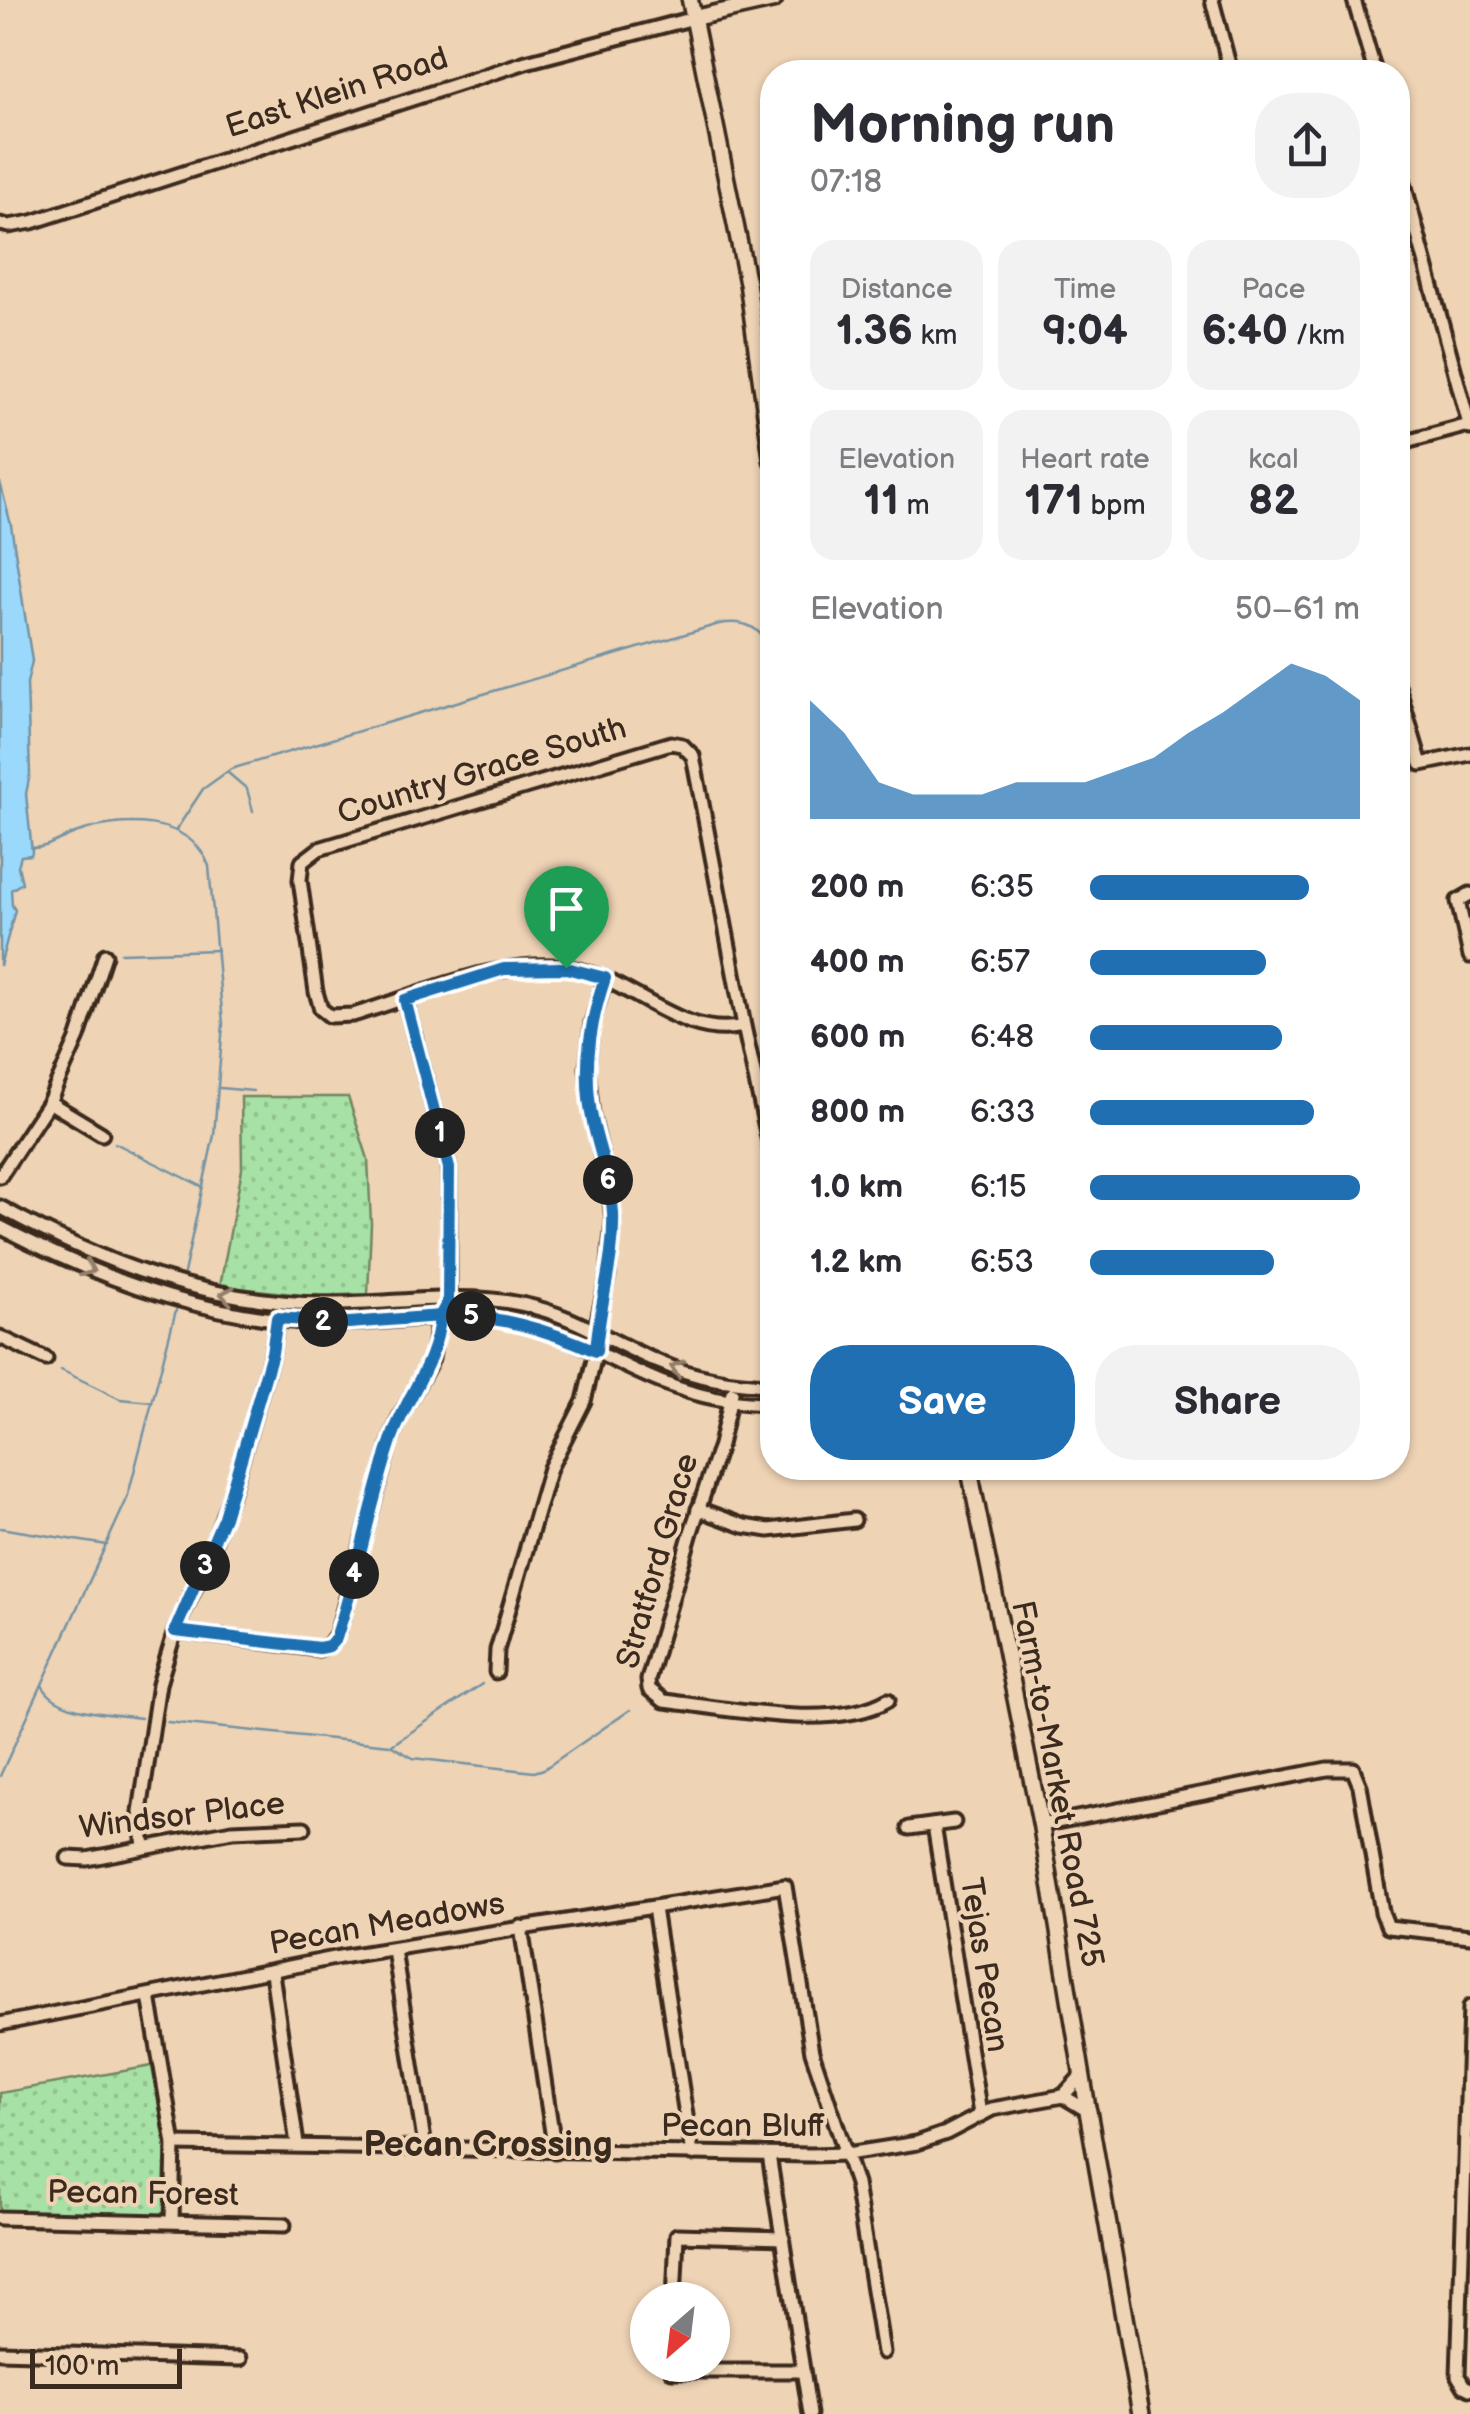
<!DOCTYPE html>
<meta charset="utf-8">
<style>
:root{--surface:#fff;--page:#f2f2f3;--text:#2b2b33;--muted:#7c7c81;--accent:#1f6fb2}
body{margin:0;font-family:"Balsamiq Sans",sans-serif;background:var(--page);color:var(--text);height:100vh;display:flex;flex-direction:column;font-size:38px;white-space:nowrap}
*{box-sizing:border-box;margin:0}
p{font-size:32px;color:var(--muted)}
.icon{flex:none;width:55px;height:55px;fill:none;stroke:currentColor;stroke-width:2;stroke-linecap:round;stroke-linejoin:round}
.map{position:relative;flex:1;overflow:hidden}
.panel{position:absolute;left:760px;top:60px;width:650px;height:1420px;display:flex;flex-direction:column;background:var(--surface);border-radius:40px;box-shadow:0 2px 8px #0004}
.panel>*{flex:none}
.needle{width:65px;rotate:208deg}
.fabs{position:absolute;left:630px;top:2282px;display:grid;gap:20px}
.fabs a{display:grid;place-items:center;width:100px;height:100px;border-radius:50%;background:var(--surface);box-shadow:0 2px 8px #0004;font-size:50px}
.scale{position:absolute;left:30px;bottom:25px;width:152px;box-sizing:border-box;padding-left:10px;border:5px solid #3b2a1e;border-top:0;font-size:28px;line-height:35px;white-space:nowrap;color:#3b2a1e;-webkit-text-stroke:8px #eed3b5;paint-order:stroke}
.pin{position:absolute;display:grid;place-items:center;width:85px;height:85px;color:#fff;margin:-102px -42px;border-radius:50% 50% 50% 0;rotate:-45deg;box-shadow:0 0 10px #0007}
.pin .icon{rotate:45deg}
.km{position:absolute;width:50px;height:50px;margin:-25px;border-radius:50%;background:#222;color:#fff;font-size:28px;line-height:50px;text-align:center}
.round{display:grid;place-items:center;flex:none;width:105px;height:105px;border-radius:40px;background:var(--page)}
.summary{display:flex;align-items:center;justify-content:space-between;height:170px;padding:0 50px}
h1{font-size:55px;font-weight:800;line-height:75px}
.metrics{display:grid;grid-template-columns:repeat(3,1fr);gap:15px;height:170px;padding:10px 50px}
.metrics div{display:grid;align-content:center;border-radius:25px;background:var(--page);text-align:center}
.metrics b{font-size:42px;font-weight:800}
.metrics small{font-size:28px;font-weight:400}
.metrics p{font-size:28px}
.chart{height:280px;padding:20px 50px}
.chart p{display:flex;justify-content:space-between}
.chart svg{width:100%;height:180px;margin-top:10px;fill:var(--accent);opacity:.7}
.action{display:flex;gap:20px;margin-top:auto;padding:20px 50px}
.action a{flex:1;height:115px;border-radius:40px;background:var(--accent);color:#fff;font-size:40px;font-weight:800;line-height:115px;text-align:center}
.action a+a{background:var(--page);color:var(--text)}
ul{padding:0 50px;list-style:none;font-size:32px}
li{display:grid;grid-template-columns:160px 120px 1fr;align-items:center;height:75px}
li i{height:25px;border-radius:12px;background:var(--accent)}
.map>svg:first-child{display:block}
</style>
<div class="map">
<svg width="1470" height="2414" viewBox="0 0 1470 2414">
<defs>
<pattern id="park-dots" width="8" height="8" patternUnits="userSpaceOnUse" patternTransform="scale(2.5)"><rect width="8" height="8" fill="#a7e1a6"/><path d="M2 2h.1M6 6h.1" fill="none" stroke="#91c18e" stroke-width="1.8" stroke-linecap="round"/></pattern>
</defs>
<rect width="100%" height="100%" fill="#eed3b5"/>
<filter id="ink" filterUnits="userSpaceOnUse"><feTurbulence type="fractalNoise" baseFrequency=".01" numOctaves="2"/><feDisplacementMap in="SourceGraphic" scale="20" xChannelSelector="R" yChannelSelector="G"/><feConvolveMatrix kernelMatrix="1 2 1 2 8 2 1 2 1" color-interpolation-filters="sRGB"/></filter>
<g filter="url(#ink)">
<g fill="url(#park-dots)" stroke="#718662" stroke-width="2.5">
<polygon points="241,1097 348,1097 368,1159 371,1224 368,1294 313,1296 220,1286 242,1169"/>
<polygon points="152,2066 168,2158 164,2213 152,2216 0,2212 0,2093"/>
</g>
<polygon fill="#9bd9fc" stroke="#7593a3" stroke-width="2.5" points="0,482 11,525 32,661 27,683 30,774 26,794 32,852 31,855 21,856 18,866 22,883 11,890 12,905 15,910 0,966"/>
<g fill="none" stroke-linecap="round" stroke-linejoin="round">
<g stroke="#7593a3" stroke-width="2.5">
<polyline points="227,772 247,789 253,811"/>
<path d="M176,830l27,-41 28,-20 488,-145c29,-5 45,5 53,33"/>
<path d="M31,848c18,0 27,-9 44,-15 45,-16 115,-18 134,33l14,158 -9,111 -30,138"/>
<polyline points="121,953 217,950"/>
<polyline points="220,1088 253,1091"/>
<polyline points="115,1143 203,1187"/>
<polyline points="61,1370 120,1399 152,1402"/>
<polyline points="0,1528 107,1545"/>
<path d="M42,1685c15,30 69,28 99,33"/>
<polyline points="167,1722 390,1745 413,1758 534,1772 544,1769 630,1710"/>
<polyline points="392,1745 482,1684"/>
<polyline points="0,1776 127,1499 176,1310"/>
</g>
<g stroke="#3b2a1e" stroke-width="19">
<g id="minor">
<polyline points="1212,0 1231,72"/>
<polyline points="1354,0 1375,72"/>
<polyline points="1398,161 1470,428"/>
<polyline points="0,224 9,226 32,222 526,62 694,18"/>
<polyline points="1398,444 1469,425"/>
<polyline points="1398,686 1421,764 1470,754"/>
<polyline points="1470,894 1458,901 1470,956"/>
<path d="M744,1026c-63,15 -113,-47 -173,-58 -69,-12 -151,27 -218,47l-23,1 -9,-7 -5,-17 -16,-112 2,-18 17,-13 352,-106 11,2 11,11 51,270 28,130"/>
<polyline points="49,1102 102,1134"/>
<polyline points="0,1176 49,1102 78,1037 105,955"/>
<path d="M0,1207c101,56 207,96 324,97 66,1 132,-13 197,0 54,11 91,39 140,59 35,15 74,21 111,22"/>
<path d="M0,1227c108,56 224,98 348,96 53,-1 105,-12 159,-3 56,10 102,41 154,62 35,14 75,22 111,22"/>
<polyline points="0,1337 46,1359"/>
<path d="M732,1393l-12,52 -29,87 -43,148 1,9 15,12c63,7 170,31 224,-1"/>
<polyline points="698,1509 744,1526 769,1530 854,1520"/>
<polyline points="175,1631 319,1649 329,1645 337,1634 390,1443 400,1417 432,1359 439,1317 449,1298 449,1168 405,1000"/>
<polyline points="496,1672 497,1650 550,1468 584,1401 596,1351 596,1329 608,1275 613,1220 610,1191 592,1116 587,1068 592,1023 605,978"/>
<polyline points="934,1825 980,2114"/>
<polyline points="1041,1825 1327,1769 1353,1769 1360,1786 1382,1912 1388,1927 1470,1936"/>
<polyline points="909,1828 954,1822"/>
<polyline points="144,1847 140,1812 159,1684 175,1631 209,1556 231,1495 272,1353 278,1313"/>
<polyline points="68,1858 87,1859 232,1831 304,1828"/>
<polyline points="654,1908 692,2154"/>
<polyline points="521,1927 555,2152"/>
<polyline points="394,1950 425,2147"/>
<polyline points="272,1973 297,2144"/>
<polyline points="149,1996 174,2144 172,2221"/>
<polyline points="1470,2007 1458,2376 1464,2386 1470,2389"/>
<polyline points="0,2024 340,1957 785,1886 812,2052 856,2184 883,2352"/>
<polyline points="1063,2096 1081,2076"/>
<polyline points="174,2144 811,2155 847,2154 917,2143 946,2133 992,2109 1063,2096 1088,2111"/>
<polyline points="769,2155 810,2414"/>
<polyline points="0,2218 284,2225"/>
<polyline points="674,2300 677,2235 783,2238"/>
<polyline points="0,2352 240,2359"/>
<polyline points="672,2365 672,2371 803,2371"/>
</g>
</g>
<g stroke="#3b2a1e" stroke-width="21">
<g id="tertiary">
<polyline points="690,0 748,286 772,461"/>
<polyline points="694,18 774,0"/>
<polyline points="969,1468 1041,1825 1088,2111"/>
</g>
</g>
<g stroke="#3b2a1e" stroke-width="22">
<polyline id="secondary" points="1088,2111 1141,2414"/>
</g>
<use href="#minor" stroke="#eed3b5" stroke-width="11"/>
<use href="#tertiary" stroke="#eed3b5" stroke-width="14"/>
<use href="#secondary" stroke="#eed3b5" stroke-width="15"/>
</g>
<defs><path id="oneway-chevron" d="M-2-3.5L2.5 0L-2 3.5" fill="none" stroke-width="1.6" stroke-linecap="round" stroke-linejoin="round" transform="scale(2.5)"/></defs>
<g stroke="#947e6a">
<use href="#oneway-chevron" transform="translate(88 1269) rotate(23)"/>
<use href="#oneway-chevron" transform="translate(227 1295) rotate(-170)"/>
<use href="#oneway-chevron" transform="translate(677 1368) rotate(-162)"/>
</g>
</g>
<g fill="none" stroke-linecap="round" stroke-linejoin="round" filter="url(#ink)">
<g stroke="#fff" stroke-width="20">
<path id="route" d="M566,968l-62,1 -99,31 44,168 -1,134 -8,14 -91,7 -72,-5 -5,35 -48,164 -49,114 144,17 10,-2 7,-8c22,-65 34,-135 56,-200 15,-43 45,-75 48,-122 56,-2 105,13 156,35 3,-46 19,-91 17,-138 -2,-31 -13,-60 -20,-90 -11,-49 -4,-98 12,-145l-39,-10"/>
</g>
<use href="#route" stroke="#1f6fb2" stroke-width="12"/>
</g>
<g text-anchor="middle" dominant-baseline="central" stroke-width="8" stroke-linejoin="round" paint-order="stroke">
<g font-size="32" fill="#3b2a1e" stroke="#eed3b5">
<text transform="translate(337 93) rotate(-18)">East Klein Road</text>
<text transform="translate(482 771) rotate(-17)">Country Grace South</text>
<text transform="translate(658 1561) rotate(-74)">Stratford Grace</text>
<text transform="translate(1057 1784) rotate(79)">Farm-to-Market Road 725</text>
<text transform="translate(182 1816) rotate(-7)">Windsor Place</text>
<text transform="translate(387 1924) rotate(-10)">Pecan Meadows</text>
<text transform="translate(984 1965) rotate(81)">Tejas Pecan</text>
<text x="743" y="2126">Pecan Bluff</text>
<text transform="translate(143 2194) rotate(1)">Pecan Forest</text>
</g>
<g font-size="35" font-weight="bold" fill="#3b2a1e" stroke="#eed3b5">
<text x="488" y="2145">Pecan Crossing</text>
</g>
</g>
</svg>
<div class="fabs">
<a><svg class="needle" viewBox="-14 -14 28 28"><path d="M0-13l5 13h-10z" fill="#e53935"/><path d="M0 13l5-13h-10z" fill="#7c7c81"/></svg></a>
</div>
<div class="scale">100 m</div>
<div class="pin" style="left:566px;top:968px;background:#1e9e55"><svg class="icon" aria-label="arrive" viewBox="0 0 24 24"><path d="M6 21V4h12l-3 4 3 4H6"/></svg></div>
<b class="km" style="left:440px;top:1133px">1</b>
<b class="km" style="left:323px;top:1322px">2</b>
<b class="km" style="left:205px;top:1566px">3</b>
<b class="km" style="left:354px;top:1574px">4</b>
<b class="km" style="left:471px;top:1316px">5</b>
<b class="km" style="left:608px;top:1180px">6</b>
<section class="panel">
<div class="summary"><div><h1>Morning run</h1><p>07:18</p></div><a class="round"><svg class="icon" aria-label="share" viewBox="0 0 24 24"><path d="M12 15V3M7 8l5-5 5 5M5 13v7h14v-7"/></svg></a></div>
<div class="metrics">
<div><p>Distance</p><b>1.36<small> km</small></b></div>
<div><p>Time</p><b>9:04</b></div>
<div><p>Pace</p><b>6:40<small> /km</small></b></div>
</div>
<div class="metrics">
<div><p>Elevation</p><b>11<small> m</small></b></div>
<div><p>Heart rate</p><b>171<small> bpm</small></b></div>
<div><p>kcal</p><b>82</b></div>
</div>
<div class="chart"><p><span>Elevation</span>50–61 m</p>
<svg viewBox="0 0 160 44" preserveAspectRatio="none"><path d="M0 44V15L10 23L20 35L30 38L40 38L50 38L60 35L70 35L80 35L90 32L100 29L110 23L120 18L130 12L140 6L150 9L160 15V44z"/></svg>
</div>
<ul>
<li><b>200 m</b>6:35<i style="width:81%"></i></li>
<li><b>400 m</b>6:57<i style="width:65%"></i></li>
<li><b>600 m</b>6:48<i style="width:71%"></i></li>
<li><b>800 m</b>6:33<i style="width:83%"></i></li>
<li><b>1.0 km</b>6:15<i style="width:100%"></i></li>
<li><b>1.2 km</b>6:53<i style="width:68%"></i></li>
</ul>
<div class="action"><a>Save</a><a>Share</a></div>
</section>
</div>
